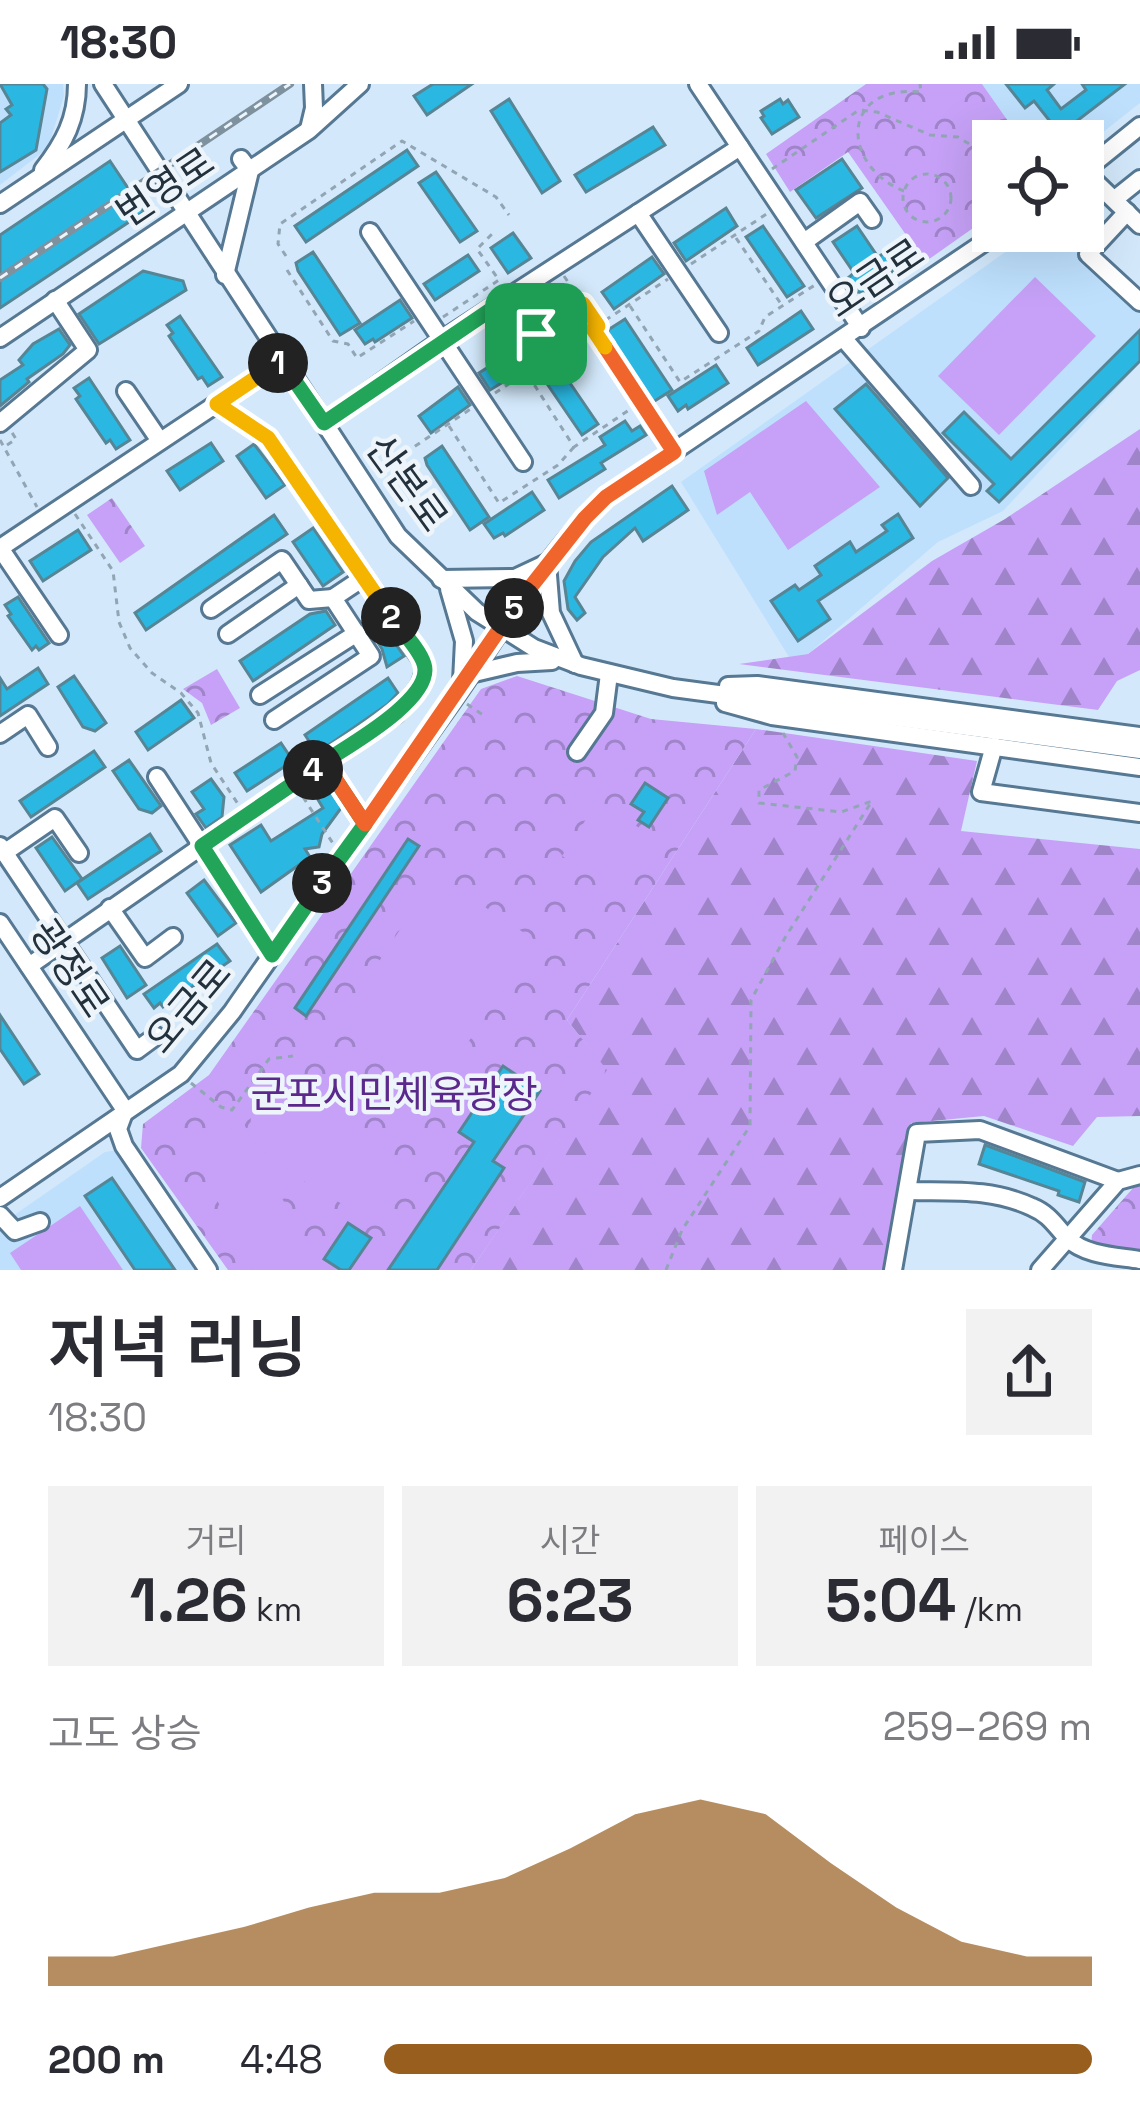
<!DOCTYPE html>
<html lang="ko">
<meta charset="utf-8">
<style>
:root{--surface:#fff;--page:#f2f2f3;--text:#2b2b33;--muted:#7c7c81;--accent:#985e1d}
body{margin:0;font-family:"Space Grotesk","Noto Sans KR",sans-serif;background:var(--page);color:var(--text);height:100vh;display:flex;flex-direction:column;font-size:45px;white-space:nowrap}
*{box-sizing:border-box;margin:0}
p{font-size:39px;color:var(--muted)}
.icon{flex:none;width:66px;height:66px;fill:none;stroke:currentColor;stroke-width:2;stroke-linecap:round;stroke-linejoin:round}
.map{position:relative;height:1186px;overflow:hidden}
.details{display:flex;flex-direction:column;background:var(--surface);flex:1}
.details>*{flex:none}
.controls{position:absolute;left:972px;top:36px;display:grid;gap:24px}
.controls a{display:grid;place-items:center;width:132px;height:132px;border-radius:0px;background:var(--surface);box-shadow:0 12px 48px #0002;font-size:60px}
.pin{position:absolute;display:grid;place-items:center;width:102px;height:102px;color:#fff;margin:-51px;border-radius:24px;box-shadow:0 6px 18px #0006}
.km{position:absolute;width:60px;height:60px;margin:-30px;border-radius:50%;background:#222;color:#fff;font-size:33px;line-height:60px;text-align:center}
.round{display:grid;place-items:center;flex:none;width:126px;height:126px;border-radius:0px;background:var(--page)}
.headline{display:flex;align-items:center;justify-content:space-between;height:204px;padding:0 48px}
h1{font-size:66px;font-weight:600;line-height:90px}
.metrics{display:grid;grid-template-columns:repeat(3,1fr);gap:18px;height:204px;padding:12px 48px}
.metrics div{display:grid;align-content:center;border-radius:0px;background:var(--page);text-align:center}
.metrics b{font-size:60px;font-weight:600}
.metrics small{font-size:33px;font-weight:400}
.metrics p{font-size:33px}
.chart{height:336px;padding:24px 48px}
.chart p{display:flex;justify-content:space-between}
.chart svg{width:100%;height:216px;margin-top:12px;fill:var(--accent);opacity:.7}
ul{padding:0 48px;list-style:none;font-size:39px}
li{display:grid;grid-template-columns:192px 144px 1fr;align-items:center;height:90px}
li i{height:30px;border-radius:15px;background:var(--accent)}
.status{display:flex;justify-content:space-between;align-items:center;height:84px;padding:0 60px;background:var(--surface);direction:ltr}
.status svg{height:33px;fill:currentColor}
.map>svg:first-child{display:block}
</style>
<div class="status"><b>18:30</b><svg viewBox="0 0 49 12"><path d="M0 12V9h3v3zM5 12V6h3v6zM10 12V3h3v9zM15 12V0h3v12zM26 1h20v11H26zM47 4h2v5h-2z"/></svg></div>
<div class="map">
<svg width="1140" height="1186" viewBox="0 0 1140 1186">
<defs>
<pattern id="forest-firs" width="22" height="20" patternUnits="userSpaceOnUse" patternTransform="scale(3)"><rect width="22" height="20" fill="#c6a1f7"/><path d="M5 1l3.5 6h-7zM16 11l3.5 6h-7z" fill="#a084c9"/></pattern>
<pattern id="park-crowns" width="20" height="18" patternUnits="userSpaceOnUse" patternTransform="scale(3)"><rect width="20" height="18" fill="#c6a1f7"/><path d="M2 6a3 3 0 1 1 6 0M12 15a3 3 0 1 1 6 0" fill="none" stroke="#a084c9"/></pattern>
</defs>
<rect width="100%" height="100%" fill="#d3e9fb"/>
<g fill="#bee0fd">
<polygon points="0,0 63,0 64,12 48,64 0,101"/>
<polygon points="982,0 1140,0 1140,19 1083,64 1083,57 1022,57"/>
<polygon points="1035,147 1061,147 1140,227 1140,279 1003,427 938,458 808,570 789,573 681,398"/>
<polygon points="118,1066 203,1186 0,1186 0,1141 105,1068"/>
</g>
<g fill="url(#forest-firs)">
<polygon points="1140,345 1140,586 1117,597 1098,626 739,580 808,570 932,477 1005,435"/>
<polygon points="756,645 977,677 961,747 1140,765 1140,1032 1097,1033 1073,1062 984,1032 911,1039 885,1186 471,1186 606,986 567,936"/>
</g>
<g fill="url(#park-crowns)">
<polygon points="866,0 982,0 1022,57 993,57 993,130 925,178 848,68 790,108 766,70"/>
<polygon points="112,414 145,462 120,479 87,431"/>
<polygon points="217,585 240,624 211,641 202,619 183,605"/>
<polygon points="517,592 651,635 756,645 567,936 607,986 471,1186 228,1186 141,1064 143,1040 209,991 481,605"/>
<polygon points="1140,1102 1140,1170 1091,1162 1092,1151 1133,1104"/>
</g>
<g fill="#c6a1f7">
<polygon points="1035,193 1096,252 999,351 938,292"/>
<polygon points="806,317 880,403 788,466 750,408 717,431 704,387"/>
<polygon points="598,717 644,747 607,802 562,772"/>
<polygon points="436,791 535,856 435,1009 335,944"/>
<path d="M287,1002l13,2 99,71 5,29c-5,15 -15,28 -33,27 -19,0 -97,-52 -111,-67 -22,-25 -3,-58 27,-62z"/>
<polygon points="243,1038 319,1186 254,1186 191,1067"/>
<polygon points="80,1122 123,1186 21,1186 10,1169"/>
</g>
<g fill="#2ab8e2" stroke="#568596" stroke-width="3">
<polygon points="0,0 43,0 47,5 36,66 0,88 0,39 11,31 6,25 12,21"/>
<polygon points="433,0 472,0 427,31 414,12"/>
<polygon points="1006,0 1054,0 1047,6 1061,25 1086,6 1082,0 1125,0 1060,50 1034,17 1025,24"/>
<polygon points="509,15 560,97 542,109 491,27"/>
<polygon points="780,15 783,20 788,16 799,33 772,50 761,34 764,32 761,27"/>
<polygon points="653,43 665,61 586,108 575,91"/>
<polygon points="407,66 418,82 306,158 295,142"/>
<polygon points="842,75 862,104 816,134 796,106"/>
<polygon points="110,77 144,128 0,224 0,151"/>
<polygon points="436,88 477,147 460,158 419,99"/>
<polygon points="726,124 737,142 686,177 674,159"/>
<polygon points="763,142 804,202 787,213 746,153"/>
<polygon points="857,142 878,173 889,166 900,181 867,209 858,208 848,194 854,189 833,158"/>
<polygon points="513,149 531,174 508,189 491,164"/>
<polygon points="313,168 360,239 340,251 298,187 296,179"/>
<polygon points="468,171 479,187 435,216 424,200"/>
<polygon points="652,173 664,190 614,225 602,208"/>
<polygon points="143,187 183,197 186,206 99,260 79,230"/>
<polygon points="400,216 412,234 375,258 373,255 365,260 355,246"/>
<polygon points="801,227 813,245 758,281 747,264"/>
<polygon points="180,232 222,293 208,302 202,293 198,295 169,252 173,249 167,241"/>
<polygon points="625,235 672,306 653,318 610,254 608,246"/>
<polygon points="59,245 70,261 63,270 27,295 29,298 0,322 0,296 23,281 19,276 33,260"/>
<polygon points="1140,246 1140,277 999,418 987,407 994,400 943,349 964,328 1011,375"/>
<polygon points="524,260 536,278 490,306 479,289"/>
<polygon points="557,280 598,340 582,351 541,291"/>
<polygon points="716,281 728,299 688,325 686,321 678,327 668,312"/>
<polygon points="89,294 130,356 116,365 110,356 106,359 76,315 80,312 74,304"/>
<polygon points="866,300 948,394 920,422 835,325"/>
<polygon points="458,303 470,321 431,349 419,332"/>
<polygon points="625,337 632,347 640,342 646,351 601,379 605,385 559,414 548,396 605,361 600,353"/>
<polygon points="211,359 223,377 180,406 167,387"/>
<polygon points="254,360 285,401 266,414 237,372"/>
<polygon points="442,362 489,433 470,446 427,381 425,374"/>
<polygon points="672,402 688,426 643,457 635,444 603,473 575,513 585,529 577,536 568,525 564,497 575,477 591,458"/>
<polygon points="532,408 544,426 505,452 503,449 494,454 484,440"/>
<polygon points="898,430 913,454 818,517 830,535 798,557 771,517 795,501 799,506 821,491 815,482 850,458 856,468 887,447 882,441"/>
<polygon points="274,431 287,450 146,546 135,529"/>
<polygon points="313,444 343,488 323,502 293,458"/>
<polygon points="78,446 91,466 43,497 30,477"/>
<polygon points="18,513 49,559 39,566 36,562 32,566 8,532 11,530 5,521"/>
<polygon points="326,527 335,541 253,597 240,577 310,530"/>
<polygon points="375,530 404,572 387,583 382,565 364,537"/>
<polygon points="38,584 48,600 0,632 0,594 7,605"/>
<polygon points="74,592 106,639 95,647 83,643 58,603"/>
<polygon points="388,594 398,609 388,620 317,669 305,651"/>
<polygon points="181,616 194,634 148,666 136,648"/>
<polygon points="281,659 293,677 247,707 235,689"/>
<polygon points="94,667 105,683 31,733 20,717"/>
<polygon points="129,676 161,722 152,729 139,725 113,687"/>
<polygon points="211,695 224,713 222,733 206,744 196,730 204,725 192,708"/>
<polygon points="645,699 668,714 649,743 638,736 644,728 631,720"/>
<polygon points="338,701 347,716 322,750 319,763 305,765 310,773 261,808 230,761 261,741 271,757 323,724 317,714"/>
<polygon points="150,750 161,767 88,815 77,799"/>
<polygon points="52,753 82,795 65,807 36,764"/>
<polygon points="408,755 419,762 306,932 295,924"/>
<polygon points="204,796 236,839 218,852 187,809"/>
<polygon points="217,860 230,877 163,923 160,919 154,924 144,910"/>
<polygon points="120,862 146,901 127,914 102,874"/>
<polygon points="0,931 39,990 24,1000 0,965"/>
<polygon points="503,982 540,1007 493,1077 504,1084 437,1186 388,1186 474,1058 459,1048"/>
<polygon points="985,1061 1085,1098 1079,1118 1058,1111 1059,1107 979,1080"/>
<polygon points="112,1094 175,1186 135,1186 85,1112"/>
<polygon points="348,1139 371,1154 349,1186 341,1186 324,1175"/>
</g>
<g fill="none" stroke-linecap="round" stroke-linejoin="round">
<g stroke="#567893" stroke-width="22">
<g id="minor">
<polyline points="103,0 398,452 477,528 534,564 581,582 673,604 1140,666"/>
<polyline points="698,0 861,244"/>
<polyline points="309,45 314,24 313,0"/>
<path d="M43,86c21,-27 34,-51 34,-86"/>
<polyline points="1083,86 1140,141"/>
<polyline points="1083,88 1140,42"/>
<polyline points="1115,115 1140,95"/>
<polyline points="0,120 179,0"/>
<polyline points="1127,128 1088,170 1140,218"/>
<polyline points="638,129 719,249"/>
<polyline points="370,148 523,378"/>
<polyline points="804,158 860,118 872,135"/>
<polyline points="225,191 250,87 241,75"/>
<polyline points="0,254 309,46 360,0"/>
<polyline points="844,255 971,402"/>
<polyline points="126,307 160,357"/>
<polyline points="0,339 88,266 55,216"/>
<polyline points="324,339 442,256 740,63"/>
<polyline points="0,464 281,277"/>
<polyline points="0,464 59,551"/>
<polyline points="441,495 515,494 547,479 551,529 575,580"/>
<polyline points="449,505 464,557 462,597"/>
<polyline points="211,525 282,476 309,516 333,514"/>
<polyline points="228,550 299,501"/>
<polyline points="470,590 517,579 552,577"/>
<polyline points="728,602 757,601 1140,652"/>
<polyline points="260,611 357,549"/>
<polyline points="725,619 772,632 1140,683"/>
<polyline points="274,636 371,572 333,514 363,494"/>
<polyline points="0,650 28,631 48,663"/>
<polyline points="994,662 981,708 1140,729"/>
<polyline points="577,668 604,629 609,590"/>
<path d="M157,693l45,69 194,-132c14,-16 31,-29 28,-51l-156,-225 -51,-34"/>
<polyline points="0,762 137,966 156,952"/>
<polyline points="4,769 55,734 79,769"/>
<polyline points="110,824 145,874 173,853"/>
<polyline points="0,839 125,1026 118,1045 124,1062 208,1186"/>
<polyline points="29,882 202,762 272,871"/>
<path d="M909,1107c43,1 82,-3 123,16 17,7 23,18 35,31 19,18 49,18 73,22"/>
<path d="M0,1114l181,-124 51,-62c72,-104 146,-206 219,-309 50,-71 92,-145 155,-206l395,-266"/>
<polyline points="0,1131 15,1147 40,1138"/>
<polyline points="893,1186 917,1049 980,1046 1118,1097"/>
<polyline points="1040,1186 1118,1097 1140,1091"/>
</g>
</g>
<g stroke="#92a5b5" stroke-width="3" stroke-dasharray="6 6" stroke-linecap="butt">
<polyline points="772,85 859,26 877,28 930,51 958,53 974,63 993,92"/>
<circle cx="927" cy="114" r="24"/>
<path d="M904,107c-63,-25 -65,-107 17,-99l-1,-8"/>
<polyline points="736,154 781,220"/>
<polyline points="286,172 278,160 280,140 402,57 496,113 509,131"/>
<polyline points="691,180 768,129"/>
<polyline points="287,186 333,257 348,260 357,274 414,237"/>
<polyline points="564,192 582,219"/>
<polyline points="630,222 680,298 759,247 765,233 815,201"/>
<polyline points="519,223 536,250 583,220 597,240"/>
<polyline points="443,233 499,196 477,165 494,148"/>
<polyline points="593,245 666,356"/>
<polyline points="528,291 574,363 641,318"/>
<polyline points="495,309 668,195"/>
<polyline points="449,342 499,419 558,381 574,363"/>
<polyline points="0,356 37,423"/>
<polyline points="7,361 16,355 11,347"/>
<polyline points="375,389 472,324"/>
<polyline points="75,430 113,487 119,538 130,564 152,589 181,609 198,629 211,679 238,720"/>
<polyline points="467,620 483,631"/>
<polyline points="333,692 357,729"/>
<polyline points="303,713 334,761"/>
<polyline points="191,999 221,1023 232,1026 269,975 293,972"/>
<polyline points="666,1186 682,1146 750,1042 751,916 786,852 872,717 841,728 759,719 759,706 795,687 797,673 783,649"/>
</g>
<use href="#minor" stroke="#fff" stroke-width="16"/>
<g stroke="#7e919f" stroke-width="8">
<polyline id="rail" points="0,194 290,0"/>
</g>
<use href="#rail" stroke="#edf4fa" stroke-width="3" stroke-dasharray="9" stroke-linecap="butt"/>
</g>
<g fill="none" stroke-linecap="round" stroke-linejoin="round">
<g stroke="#fff" stroke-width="24">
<polyline id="split-1" points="278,279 281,277 324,339 511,212 536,250"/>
</g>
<g stroke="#fff" stroke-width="24">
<polyline id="split-2" points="278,279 217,320 268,354 391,533"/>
</g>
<g stroke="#fff" stroke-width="24">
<path id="split-3" d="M322,799l43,-59 -41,-62c24,-16 111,-64 100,-98 -5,-16 -23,-33 -33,-47"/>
</g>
<g stroke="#fff" stroke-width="24">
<polyline id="split-4" points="313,686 202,762 272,871 322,799"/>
</g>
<g stroke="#fff" stroke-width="24">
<polyline id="split-5" points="313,686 324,678 365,740 514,524"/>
</g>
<g stroke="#fff" stroke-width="24">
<polyline id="split-6" points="514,524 585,434 606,413 674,368 605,263"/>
</g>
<g stroke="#fff" stroke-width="24">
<polyline id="split-7" points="536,250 583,220 598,242 593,245 605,263"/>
</g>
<use href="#split-1" stroke="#22a559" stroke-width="15"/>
<use href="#split-2" stroke="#f5b400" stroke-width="15"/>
<use href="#split-3" stroke="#22a559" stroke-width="15"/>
<use href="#split-4" stroke="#22a559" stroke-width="15"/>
<use href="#split-5" stroke="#f0652b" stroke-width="15"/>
<use href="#split-6" stroke="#f0652b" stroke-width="15"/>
<use href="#split-7" stroke="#f5b400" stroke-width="15"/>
</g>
<g text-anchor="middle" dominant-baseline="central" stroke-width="9" stroke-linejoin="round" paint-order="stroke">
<g font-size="39" fill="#22313c" stroke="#edf4fa">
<text transform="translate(165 103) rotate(-34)">번영로</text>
<text transform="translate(875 194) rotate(-34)">오금로</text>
<text transform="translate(407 399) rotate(54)">산본로</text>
<text transform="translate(70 884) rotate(56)">광정로</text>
<text transform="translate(188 922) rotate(-50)">오금로</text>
</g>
<g font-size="39" fill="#5b288c" stroke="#edf4fa">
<text x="394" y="1010">군포시민체육광장</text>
</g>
</g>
</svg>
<div class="controls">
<a><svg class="icon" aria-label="locate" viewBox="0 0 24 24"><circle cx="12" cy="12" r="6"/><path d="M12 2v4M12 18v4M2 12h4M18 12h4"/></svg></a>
</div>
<div class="pin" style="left:536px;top:250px;background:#1e9e55"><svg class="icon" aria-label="arrive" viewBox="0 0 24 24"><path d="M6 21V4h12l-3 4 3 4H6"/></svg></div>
<b class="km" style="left:278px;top:279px">1</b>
<b class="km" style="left:391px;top:533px">2</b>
<b class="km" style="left:322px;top:799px">3</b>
<b class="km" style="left:313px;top:686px">4</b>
<b class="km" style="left:514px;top:524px">5</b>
</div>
<section class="details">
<div class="headline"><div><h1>저녁 러닝</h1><p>18:30</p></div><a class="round"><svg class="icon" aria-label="share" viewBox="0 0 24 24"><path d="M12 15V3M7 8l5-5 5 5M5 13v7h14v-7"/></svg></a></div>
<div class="metrics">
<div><p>거리</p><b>1.26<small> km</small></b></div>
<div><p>시간</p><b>6:23</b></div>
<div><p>페이스</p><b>5:04<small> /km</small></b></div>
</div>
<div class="chart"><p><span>고도 상승</span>259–269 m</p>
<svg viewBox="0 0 160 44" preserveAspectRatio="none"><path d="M0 44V38L10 38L20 35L30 32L40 28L50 25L60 25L70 22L80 16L90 9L100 6L110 9L120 19L130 28L140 35L150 38L160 38V44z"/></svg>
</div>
<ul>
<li><b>200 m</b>4:48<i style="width:100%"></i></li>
</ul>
</section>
